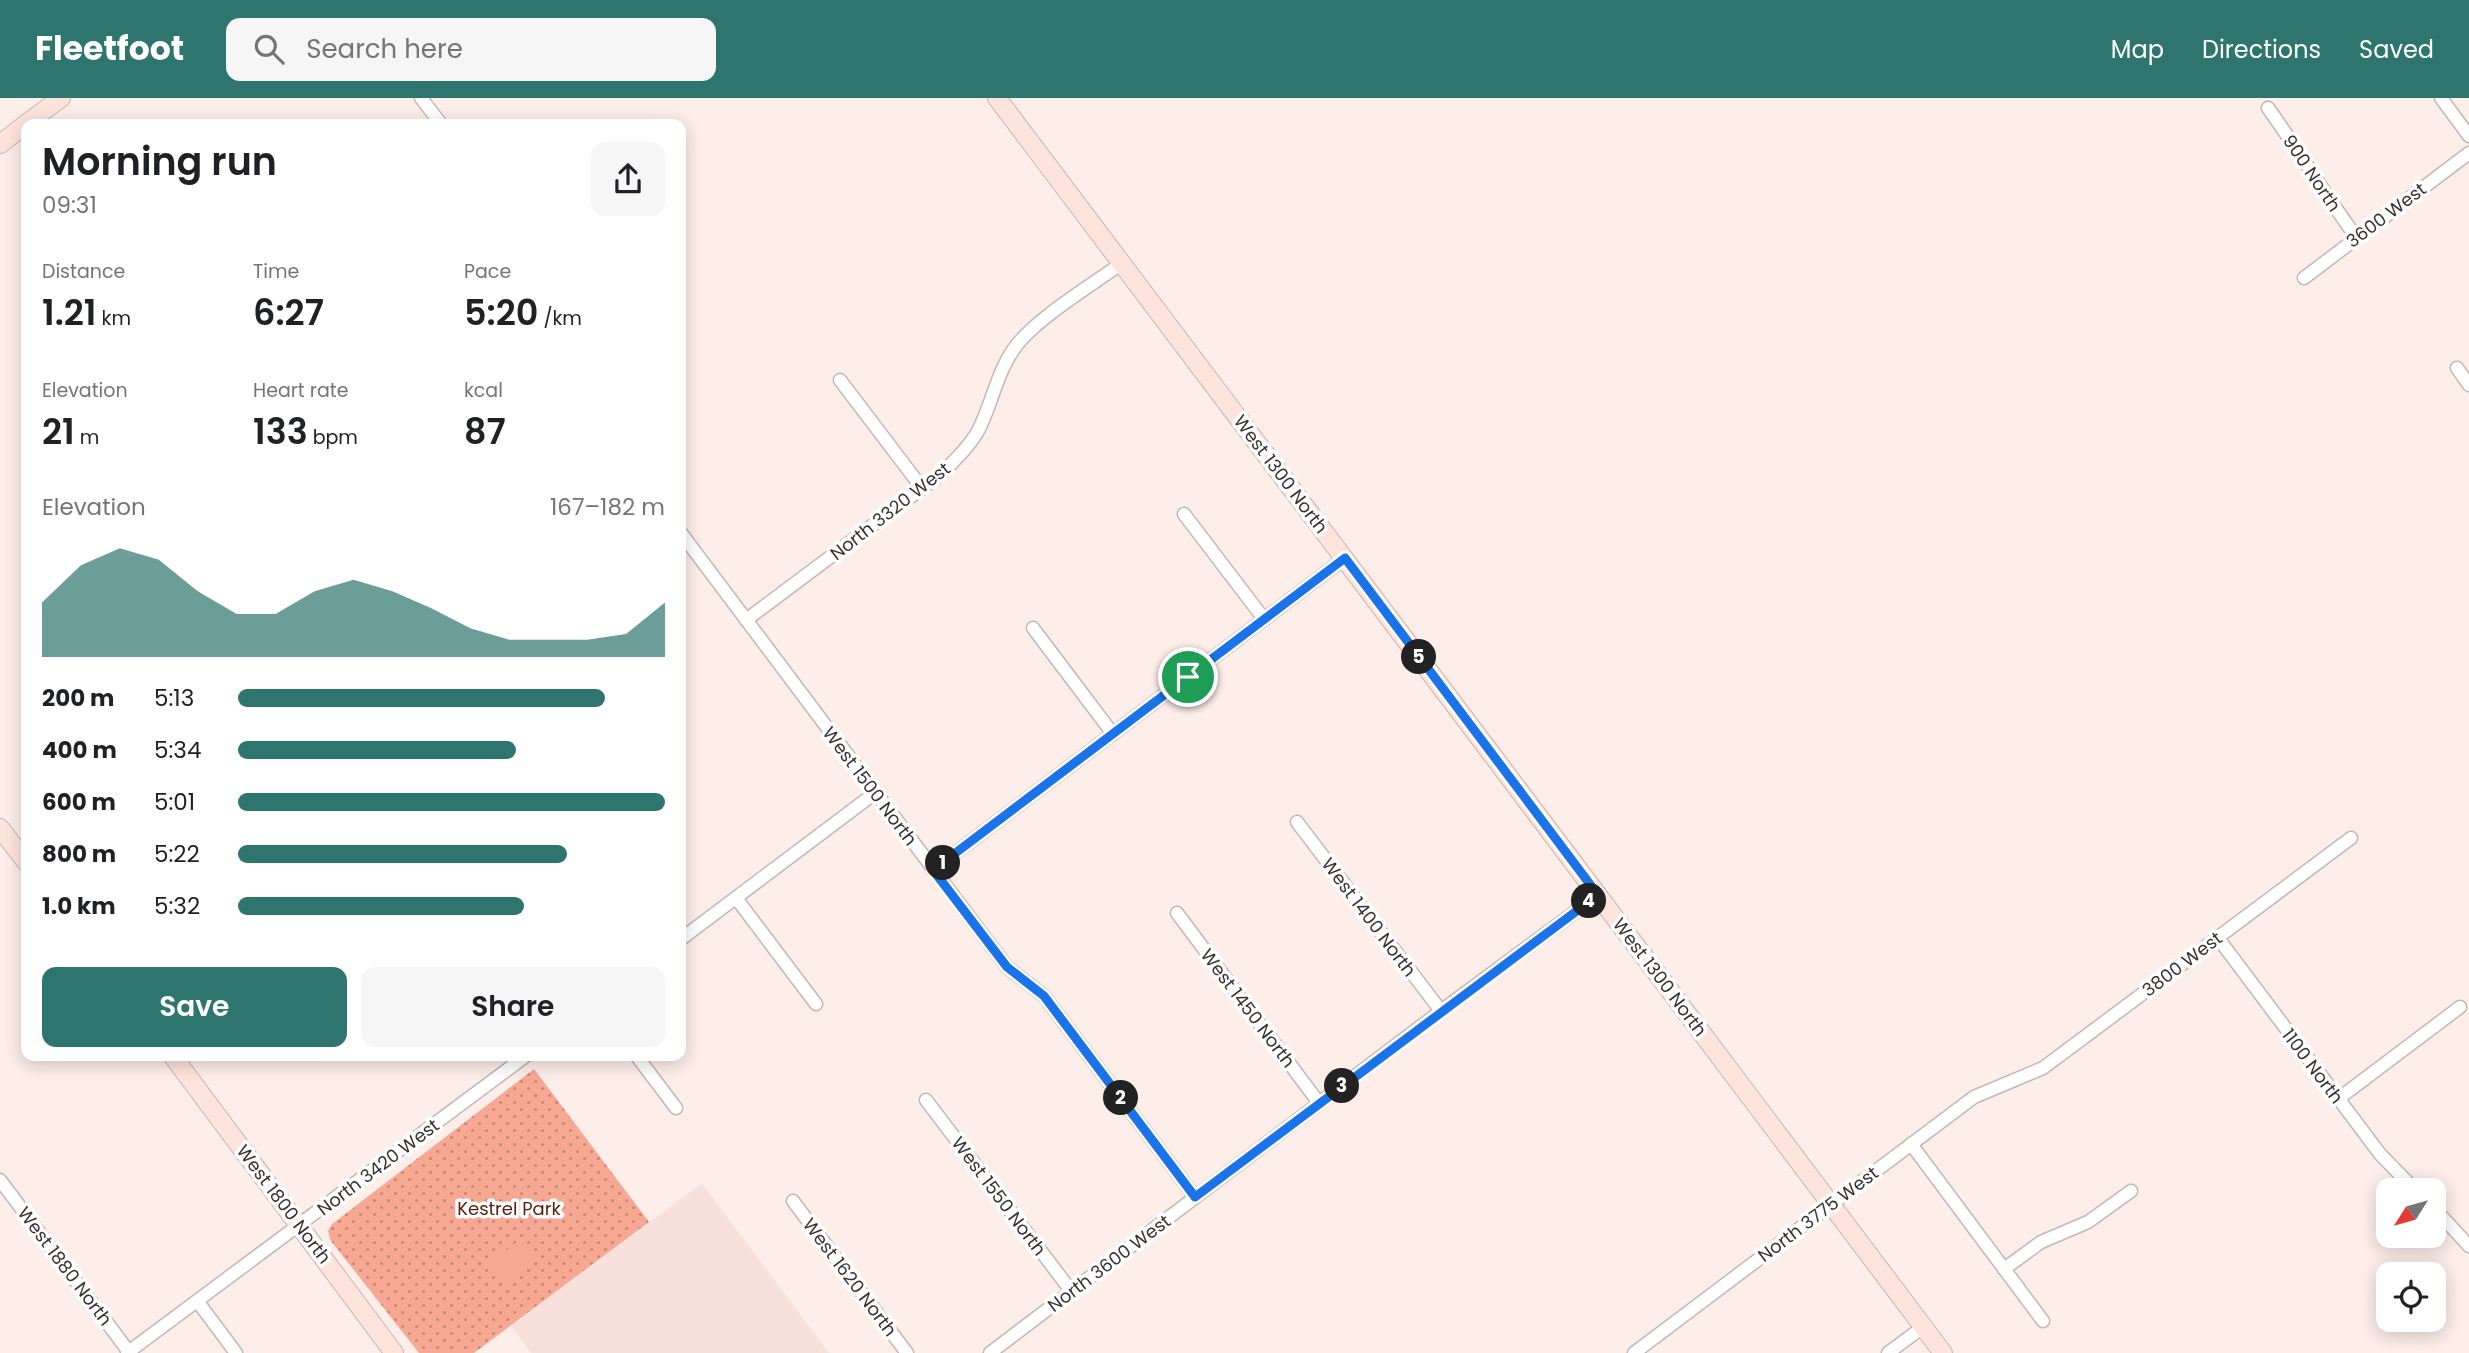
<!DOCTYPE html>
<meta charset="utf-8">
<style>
:root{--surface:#fff;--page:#f6f6f6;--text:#202124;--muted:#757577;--accent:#2d756e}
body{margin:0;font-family:Poppins,sans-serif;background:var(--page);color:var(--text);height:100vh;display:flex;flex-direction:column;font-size:26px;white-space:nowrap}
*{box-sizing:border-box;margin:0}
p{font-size:23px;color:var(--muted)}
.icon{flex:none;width:38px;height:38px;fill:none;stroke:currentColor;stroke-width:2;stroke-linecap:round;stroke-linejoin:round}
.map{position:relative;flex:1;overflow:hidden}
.side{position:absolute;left:21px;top:21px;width:665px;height:942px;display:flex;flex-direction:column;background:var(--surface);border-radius:14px;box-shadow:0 4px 18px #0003}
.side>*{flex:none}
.needle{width:46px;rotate:233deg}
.buttons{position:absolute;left:2376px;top:1080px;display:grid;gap:14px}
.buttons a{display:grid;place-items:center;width:70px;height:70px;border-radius:14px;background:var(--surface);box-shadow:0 4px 18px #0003;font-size:35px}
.pin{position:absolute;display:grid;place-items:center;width:60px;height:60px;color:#fff;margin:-30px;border:4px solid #fff;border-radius:50%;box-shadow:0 2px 7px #0007}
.km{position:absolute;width:35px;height:35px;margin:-18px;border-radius:50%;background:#222;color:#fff;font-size:19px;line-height:35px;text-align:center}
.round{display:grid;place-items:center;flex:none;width:74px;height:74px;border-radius:14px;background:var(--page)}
.head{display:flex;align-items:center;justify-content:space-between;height:119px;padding:0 21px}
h1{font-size:38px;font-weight:600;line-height:52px}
.stats{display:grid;grid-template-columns:repeat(3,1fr);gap:10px;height:119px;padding:7px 21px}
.stats div{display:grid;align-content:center}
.stats b{font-size:35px;font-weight:600}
.stats small{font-size:19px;font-weight:400}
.stats p{font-size:19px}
.chart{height:196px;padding:14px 21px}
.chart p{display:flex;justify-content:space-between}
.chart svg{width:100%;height:126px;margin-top:7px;fill:var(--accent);opacity:.7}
.cta{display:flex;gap:14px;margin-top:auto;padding:14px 21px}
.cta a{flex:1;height:80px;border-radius:14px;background:var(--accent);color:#fff;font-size:28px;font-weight:600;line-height:80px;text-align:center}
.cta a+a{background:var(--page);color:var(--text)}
ul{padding:0 21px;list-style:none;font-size:23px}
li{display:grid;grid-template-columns:112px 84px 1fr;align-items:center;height:52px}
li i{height:18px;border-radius:9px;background:var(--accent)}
header{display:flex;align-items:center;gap:42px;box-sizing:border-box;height:98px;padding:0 35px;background:var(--accent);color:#fff}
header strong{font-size:33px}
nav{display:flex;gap:38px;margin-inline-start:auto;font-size:24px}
.search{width:490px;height:63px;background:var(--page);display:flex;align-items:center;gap:18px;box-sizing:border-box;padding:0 24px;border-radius:14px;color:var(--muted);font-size:26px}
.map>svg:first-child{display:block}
</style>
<header>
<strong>Fleetfoot</strong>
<div class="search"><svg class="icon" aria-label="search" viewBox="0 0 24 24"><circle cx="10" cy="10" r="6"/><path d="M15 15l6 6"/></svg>Search here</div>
<nav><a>Map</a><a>Directions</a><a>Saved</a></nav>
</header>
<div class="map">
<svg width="2469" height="1255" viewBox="0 0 2469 1255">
<defs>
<pattern id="green-dots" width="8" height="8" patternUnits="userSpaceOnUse" patternTransform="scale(1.75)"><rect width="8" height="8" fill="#f7a892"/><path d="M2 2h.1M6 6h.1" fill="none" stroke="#c98978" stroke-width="1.8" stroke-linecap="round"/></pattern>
</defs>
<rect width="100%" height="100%" fill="#feeeea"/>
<polygon fill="#f9e1db" points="702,1085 829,1255 531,1255 511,1228"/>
<polygon fill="url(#green-dots)" points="534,971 649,1124 474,1255 419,1255 331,1143 328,1133 332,1126"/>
<polygon fill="#f7a892" points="520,1142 535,1162 505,1184 490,1164"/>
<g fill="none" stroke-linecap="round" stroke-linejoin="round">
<g stroke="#c5b7b2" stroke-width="15">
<g id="street">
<polyline points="421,0 441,26"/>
<polyline points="2441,0 2469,38"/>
<path d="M2268,10c31,43 57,87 89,130"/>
<polyline points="2304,180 2469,55"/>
<polyline points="2457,270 2469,287"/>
<polyline points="840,282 922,390"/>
<polyline points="1184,416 1264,521"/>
<polyline points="681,435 1007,869 1044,898 1195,1099"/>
<path d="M746,522l195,-146c14,-14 29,-28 38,-45 14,-28 18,-58 37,-83 21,-28 76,-61 106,-83"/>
<polyline points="1033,530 1113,636"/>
<polyline points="1297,724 1441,913"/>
<polyline points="933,772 1345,460"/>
<polyline points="736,800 816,906"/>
<polyline points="1177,815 1319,1005"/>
<polyline points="2218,840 2380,1056 2415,1092"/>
<polyline points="681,841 875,695"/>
<polyline points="636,957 676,1010"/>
<polyline points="2338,1001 2460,909"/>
<polyline points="926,1002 1072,1194"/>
<polyline points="1911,1046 2043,1223"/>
<polyline points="0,1082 129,1254"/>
<polyline points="793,1103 907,1255"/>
<polyline points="2434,1110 2469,1148"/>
<polyline points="2004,1171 2041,1144 2088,1124 2131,1093"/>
<polyline points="198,1204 236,1255"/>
<polyline points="127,1255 527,957"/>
<polyline points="990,1255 1441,913 1598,797"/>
<polyline points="1634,1255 1974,999 2043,970 2351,740"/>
<polyline points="1888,1255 1923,1229"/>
</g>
</g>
<g stroke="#c5b7b2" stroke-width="20">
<g id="secondary">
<polyline points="997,0 1943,1255"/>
<polyline points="26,26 61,0"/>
<polyline points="0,46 26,26"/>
<polyline points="0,730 26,764"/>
<polyline points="172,957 394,1255"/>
</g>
</g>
<use href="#street" stroke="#fff" stroke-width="12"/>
<use href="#secondary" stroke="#fee4dc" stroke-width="18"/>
</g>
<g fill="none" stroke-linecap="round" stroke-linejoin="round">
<g stroke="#fff" stroke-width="14">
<polygon id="route" points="1345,460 1598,797 1195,1099 1044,898 1007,869 933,772"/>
</g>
<use href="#route" stroke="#1a73e8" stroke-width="9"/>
</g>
<g text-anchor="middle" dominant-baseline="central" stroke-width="7" stroke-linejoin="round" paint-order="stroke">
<g font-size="18" fill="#373130" stroke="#fff">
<text transform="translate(2312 75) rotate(56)">900 North</text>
<text transform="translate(2386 117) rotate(-37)">3600 West</text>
<text transform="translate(1281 376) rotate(53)">West 1300 North</text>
<text transform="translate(890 413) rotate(-38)">North 3320 West</text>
<text transform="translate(870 688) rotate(53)">West 1500 North</text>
<text transform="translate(1369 819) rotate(53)">West 1400 North</text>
<text transform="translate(2182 866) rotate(-37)">3800 West</text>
<text transform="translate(1660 879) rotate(53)">West 1300 North</text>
<text transform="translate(1248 910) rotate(53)">West 1450 North</text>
<text transform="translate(2313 968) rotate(53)">1100 North</text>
<text transform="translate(378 1069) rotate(-37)">North 3420 West</text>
<text transform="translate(999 1098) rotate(53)">West 1550 North</text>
<text transform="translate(284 1106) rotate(53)">West 1800 North</text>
<text transform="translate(1818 1116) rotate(-37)">North 3775 West</text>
<text transform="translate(1109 1165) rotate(-37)">North 3600 West</text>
<text transform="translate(65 1168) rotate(53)">West 1880 North</text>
<text transform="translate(850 1179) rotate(53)">West 1620 North</text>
</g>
<g font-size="18" fill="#591c0a" stroke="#fff">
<text x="509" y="1110">Kestrel Park</text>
</g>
</g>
</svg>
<div class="buttons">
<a><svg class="needle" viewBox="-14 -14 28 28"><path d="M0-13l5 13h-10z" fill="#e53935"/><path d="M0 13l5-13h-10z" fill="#757577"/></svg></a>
<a><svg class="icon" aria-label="locate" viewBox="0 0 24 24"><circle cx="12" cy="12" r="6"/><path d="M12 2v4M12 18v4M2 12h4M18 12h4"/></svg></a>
</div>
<div class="pin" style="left:1188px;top:579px;background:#1e9e55"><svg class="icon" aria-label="arrive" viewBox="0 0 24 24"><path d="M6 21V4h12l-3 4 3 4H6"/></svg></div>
<b class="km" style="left:943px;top:765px">1</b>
<b class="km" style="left:1121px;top:1000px">2</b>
<b class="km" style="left:1342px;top:988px">3</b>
<b class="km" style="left:1589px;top:803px">4</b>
<b class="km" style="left:1419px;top:559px">5</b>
<section class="side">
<div class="head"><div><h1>Morning run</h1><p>09:31</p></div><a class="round"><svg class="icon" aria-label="share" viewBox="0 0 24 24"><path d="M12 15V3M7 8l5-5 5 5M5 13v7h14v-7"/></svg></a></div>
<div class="stats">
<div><p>Distance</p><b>1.21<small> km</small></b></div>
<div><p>Time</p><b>6:27</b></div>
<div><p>Pace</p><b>5:20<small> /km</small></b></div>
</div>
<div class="stats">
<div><p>Elevation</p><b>21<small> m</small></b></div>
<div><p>Heart rate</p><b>133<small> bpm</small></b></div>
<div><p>kcal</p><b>87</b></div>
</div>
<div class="chart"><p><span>Elevation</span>167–182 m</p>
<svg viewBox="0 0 160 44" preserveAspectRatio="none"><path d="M0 44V25L10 12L20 6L30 10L40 21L50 29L60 29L70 21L80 17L90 21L100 27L110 34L120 38L130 38L140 38L150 36L160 25V44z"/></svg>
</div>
<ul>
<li><b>200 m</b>5:13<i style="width:86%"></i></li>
<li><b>400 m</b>5:34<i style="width:65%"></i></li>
<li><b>600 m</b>5:01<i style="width:100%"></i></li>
<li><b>800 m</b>5:22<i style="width:77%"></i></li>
<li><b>1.0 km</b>5:32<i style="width:67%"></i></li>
</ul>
<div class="cta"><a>Save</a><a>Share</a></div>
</section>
</div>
